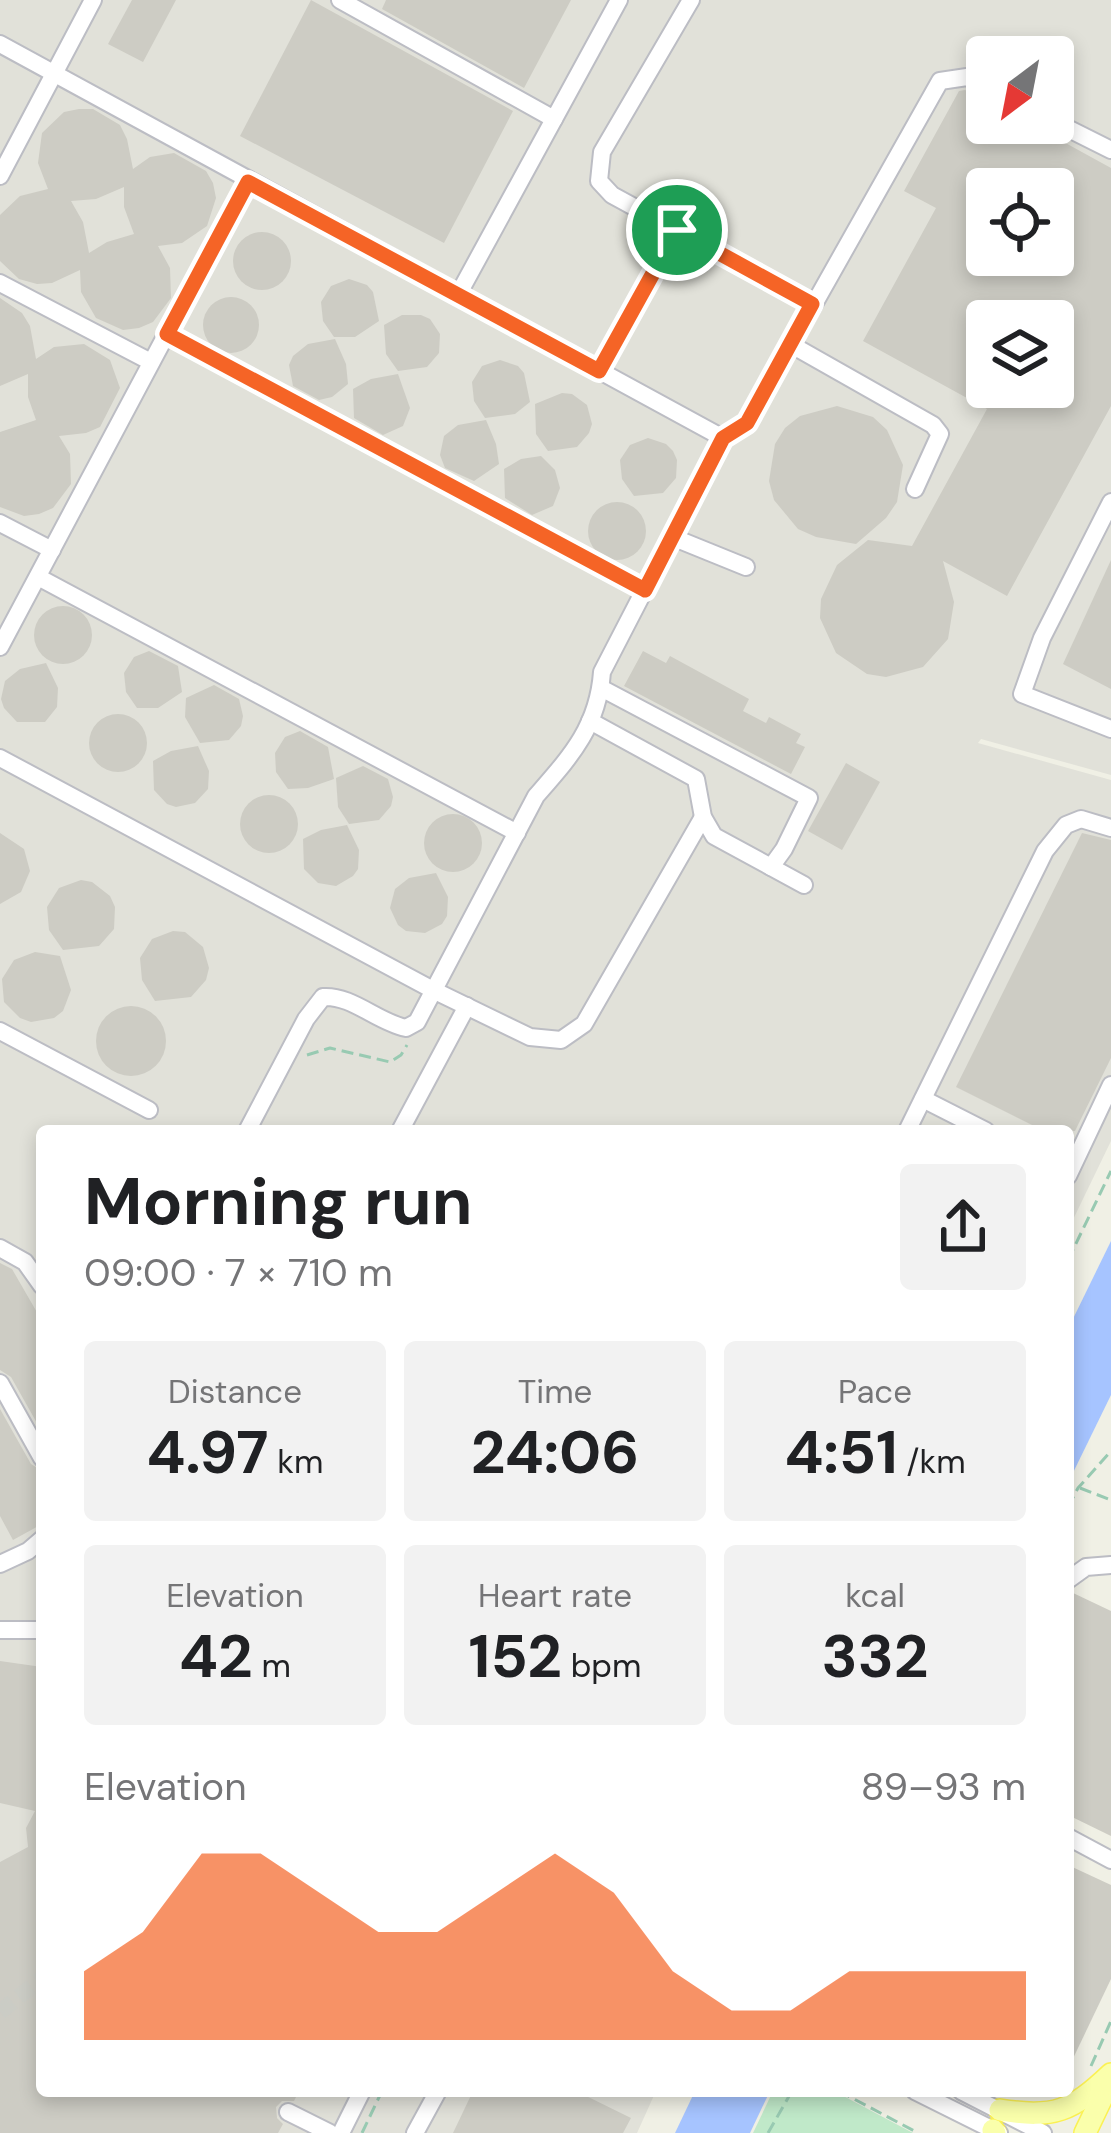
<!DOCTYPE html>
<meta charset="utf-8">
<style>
:root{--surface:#fff;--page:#f2f2f2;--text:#202124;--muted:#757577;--accent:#f56426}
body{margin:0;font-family:"DM Sans",sans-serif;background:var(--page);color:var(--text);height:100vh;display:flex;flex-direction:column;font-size:45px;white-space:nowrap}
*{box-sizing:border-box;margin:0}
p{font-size:39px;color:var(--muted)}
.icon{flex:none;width:66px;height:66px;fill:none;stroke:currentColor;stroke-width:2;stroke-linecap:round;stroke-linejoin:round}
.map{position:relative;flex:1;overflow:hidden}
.sheet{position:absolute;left:36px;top:1125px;width:1038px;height:972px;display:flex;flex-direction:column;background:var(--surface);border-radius:12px;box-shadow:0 6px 18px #0003}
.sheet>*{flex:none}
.needle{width:78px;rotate:212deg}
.buttons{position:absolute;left:966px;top:36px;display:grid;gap:24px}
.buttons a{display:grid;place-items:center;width:108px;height:108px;border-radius:12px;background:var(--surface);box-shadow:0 6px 18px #0003;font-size:60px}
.pin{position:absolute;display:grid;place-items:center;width:102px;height:102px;color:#fff;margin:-51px;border:6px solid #fff;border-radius:50%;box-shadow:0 3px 12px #0007}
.round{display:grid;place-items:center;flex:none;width:126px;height:126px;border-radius:12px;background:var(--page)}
.summary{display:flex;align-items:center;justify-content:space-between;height:204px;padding:0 48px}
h1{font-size:66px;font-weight:700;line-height:90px}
.figures{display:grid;grid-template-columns:repeat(3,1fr);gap:18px;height:204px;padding:12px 48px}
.figures div{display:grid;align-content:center;border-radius:12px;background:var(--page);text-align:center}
.figures b{font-size:60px;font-weight:700}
.figures small{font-size:33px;font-weight:400}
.figures p{font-size:33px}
.chart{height:336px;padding:24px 48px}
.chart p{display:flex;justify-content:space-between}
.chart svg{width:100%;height:216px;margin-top:12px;fill:var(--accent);opacity:.7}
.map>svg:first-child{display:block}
</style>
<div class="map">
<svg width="1111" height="2133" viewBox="0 0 1111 2133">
<rect width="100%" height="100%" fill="#f0f0e5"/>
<path fill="#e1e1d9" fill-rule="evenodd" d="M0,0h1111v775l-130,-36 -3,4 133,37v361l-43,89v-99h-1026v960h614l-19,42h-637zM987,57h66v66h-66zM987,189h66v66h-66zM987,321h66v66h-66z"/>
<polygon fill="#c0e9c9" points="773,2091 834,2091 913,2133 753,2133"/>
<g fill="#a6c4ff">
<polygon points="1111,1241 1111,1395 1068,1483 1068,1329"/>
<polygon points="695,2091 770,2091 750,2133 675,2133"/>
</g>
<g fill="#cdccc4" fill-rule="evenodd">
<polygon points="132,0 176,0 143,62 108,44"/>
<polygon points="311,0 513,111 444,243 240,136"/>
<polygon points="386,0 571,0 524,88 382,9"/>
<path d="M965,90l22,10v23h42l82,45v238l-104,190 -64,-35 11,41 -6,37 -25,28 -37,10 -19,-3 -31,-21 -16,-35 1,-19 16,-34 31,-25 44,6 75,-137 -124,-68 73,-133 -32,-17 55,-100zM987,189h66v66h-66zM987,321h66v66h-66z"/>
<path d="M79,109h14l27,16 7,14 6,30 17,-12 24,-4 32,18 7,12 3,15 -9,28 -25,17 -24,3 12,22 1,30 -18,24 -14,6 -16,2 -27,-12 -15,-26 -1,-22 -28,13 -15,1 -18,-5 -19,-18v-46l20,-19 28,-7 -10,-26 4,-30 22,-21zM124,187v20l10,27 -27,8 -18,11 -6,-31 -12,-21 25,-2z"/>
<circle cx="262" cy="261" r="29"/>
<polygon points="349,279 367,285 373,292 379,321 355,337 334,337 323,321 321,302 331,286"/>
<circle cx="231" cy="325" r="28"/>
<polygon points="0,298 22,313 30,326 36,359 54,347 84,344 110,360 120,388 100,427 86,433 59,436 70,454 71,484 53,508 39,514 24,516 0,507 0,432 36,420 28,397 28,374 0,386"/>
<polygon points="402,315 421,315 430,319 440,334 439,353 427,367 398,371 386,354 384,325"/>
<polygon points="335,339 346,364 348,384 332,397 319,400 293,386 289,365 293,356 308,344"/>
<polygon points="500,360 518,366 524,373 530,402 515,414 485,418 474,401 472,382 482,366"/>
<polygon points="398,374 410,408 403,426 383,435 354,418 353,389 371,379"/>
<polygon points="562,393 572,394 587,405 592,424 589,433 577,447 548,451 536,434 535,404"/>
<polygon points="837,406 873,417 887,430 903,465 897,502 886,518 856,544 816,537 798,529 774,500 769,481 775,444 785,428 800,416"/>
<polygon points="486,420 496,444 499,464 474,481 445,468 440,455 444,436 458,425"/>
<polygon points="648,438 666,444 673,451 677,460 676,478 663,493 634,496 622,479 620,460 630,445"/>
<polygon points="541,456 555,470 560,488 553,506 532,515 505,498 504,469 521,459"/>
<circle cx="617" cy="531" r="29"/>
<polygon points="1111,560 1111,689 1063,664"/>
<circle cx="63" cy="635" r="29"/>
<polygon points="149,651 178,666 182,692 158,708 137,708 126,692 124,673 134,657"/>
<polygon points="643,651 666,663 670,656 749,699 743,711 766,723 769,717 801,734 796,743 805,747 791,774 624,686"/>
<polygon points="46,663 58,688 57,707 45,722 17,722 4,708 1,699 5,681 20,669"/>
<polygon points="214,685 239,699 243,716 241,726 229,740 200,743 185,717 186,698"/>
<circle cx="118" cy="743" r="29"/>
<polygon points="300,731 328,747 334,779 308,788 288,789 276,772 275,753 285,737"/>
<polygon points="198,746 209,771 208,789 195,803 176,807 167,804 154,790 153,761 171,751"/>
<polygon points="846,763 880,782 842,850 808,831"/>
<polygon points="363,766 388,779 393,797 391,806 379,820 349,824 338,807 336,778"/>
<circle cx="269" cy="824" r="29"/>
<circle cx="453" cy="843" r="29"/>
<polygon points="347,825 359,850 358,869 353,876 336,886 318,883 304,869 303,839 321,830"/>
<polygon points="0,833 24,849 30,871 21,892 0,904"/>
<polygon points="1082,833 1111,840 1111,1058 1075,1131 1044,1131 956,1087"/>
<polygon points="436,873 448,897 447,916 442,924 425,933 406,931 398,925 390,908 395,889 409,878"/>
<polygon points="81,880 92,882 110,896 115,907 114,929 99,946 63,950 49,930 47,907 59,888"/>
<polygon points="173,931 185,932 203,947 209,968 206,980 191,997 155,1001 142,980 140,958 152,939"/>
<polygon points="35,952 60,956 71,990 63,1011 54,1018 31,1022 20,1018 4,1002 2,979 14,960"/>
<circle cx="131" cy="1041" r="35"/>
<polygon points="0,1263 12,1269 42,1321 42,1432 11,1377 0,1370"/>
<polygon points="0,1409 31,1464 42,1471 42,1500 36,1503 42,1524 13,1540 0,1516"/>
<polygon points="1071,1592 1111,1611 1111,1836 1068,1815 1068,1593"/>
<polygon points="0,1661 42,1667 42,2091 299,2091 294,2101 282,2101 276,2107 277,2118 283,2124 278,2133 0,2133 0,1862 28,1847 26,1828 35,1811 0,1803"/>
<polygon points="1068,1865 1111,1885 1111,1979 1068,2069"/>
<polygon points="473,2091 576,2091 631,2118 623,2133 453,2133"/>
</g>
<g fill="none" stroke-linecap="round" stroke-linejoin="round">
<polyline stroke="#cbccc5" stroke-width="16" stroke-dasharray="16 8" stroke-linecap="butt" points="0,2012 42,1978"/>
<g stroke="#bcbdc4" stroke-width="20">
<g id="minor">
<polyline points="340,0 554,119"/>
<polyline points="691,0 602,152 599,181 612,195 812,304"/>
<polyline points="0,44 723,438"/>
<polyline points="1053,121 1111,150"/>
<polyline points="0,176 93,0"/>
<polyline points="0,283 151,362"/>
<polyline points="458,295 619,0"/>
<polyline points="167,333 645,590"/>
<polyline points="790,344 933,425 940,434 915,489"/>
<polyline points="600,371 677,230"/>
<polyline points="1111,502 1042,638 1022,694 1111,729"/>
<polyline points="0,523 52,550"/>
<polyline points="672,537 746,567"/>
<polyline points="38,577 517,833"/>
<polyline points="0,647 248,181"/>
<polyline points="601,688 809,798 784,849 771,867"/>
<polyline points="590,721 696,779 703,817 714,836 804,885"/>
<polyline points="0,758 433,990 530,1037 561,1040 584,1024 703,817"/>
<polyline points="0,1031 149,1110"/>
<polyline points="923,1099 986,1131"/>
<path d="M247,1131l59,-112 17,-22c29,-2 54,25 83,31l11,-6 119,-226c34,-39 62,-69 66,-124l121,-234 24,-15 193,-342 27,-4 20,10"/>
<polyline points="400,1131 467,1006"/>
<polyline points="907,1131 1045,851 1066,825 1081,819 1111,828"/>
<polyline points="1068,1176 1111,1085"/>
<polyline points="0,1248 25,1262 42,1286"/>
<polyline points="0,1383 42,1458"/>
<polyline points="0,1564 28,1551 42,1539"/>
<polyline points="1068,1580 1086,1567 1111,1565"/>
<polyline points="0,1630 42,1630"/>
<polyline points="1068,1837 1111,1860"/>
<polyline points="915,2091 999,2133"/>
<polyline points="961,2091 1043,2133"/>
<polyline points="288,2112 330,2133"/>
<polyline points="341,2133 362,2091"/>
<polyline points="415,2133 438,2091"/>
</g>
</g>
<g stroke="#fbf153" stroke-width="24">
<g id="major">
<path d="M1000,2110c54,9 72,1 111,-36"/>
<polyline points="993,2130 995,2133"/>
<polyline points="1085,2133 1108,2085"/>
</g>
</g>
<g stroke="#98cab2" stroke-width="3" stroke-dasharray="12 6" stroke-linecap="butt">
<polyline points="307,1055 330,1048 390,1062 401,1055 407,1045"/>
<polyline points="1068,1260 1111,1171"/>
<polyline points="1080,1488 1111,1500"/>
<polyline points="1068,1507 1078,1488 1111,1451"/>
<polyline points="1091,2066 1111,2021"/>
<polyline points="839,2091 918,2133"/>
<polyline points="362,2133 382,2091"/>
<polyline points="768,2133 792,2091"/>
</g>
<use href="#minor" stroke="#fff" stroke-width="16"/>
<use href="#major" stroke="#faffab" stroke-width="21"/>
</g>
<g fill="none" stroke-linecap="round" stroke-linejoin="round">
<g stroke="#fff" stroke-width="24">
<polygon id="route" points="248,182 599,371 677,230 812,304 747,423 723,438 645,590 167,334"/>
</g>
<use href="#route" stroke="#f56426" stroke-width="15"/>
</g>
</svg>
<div class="buttons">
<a><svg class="needle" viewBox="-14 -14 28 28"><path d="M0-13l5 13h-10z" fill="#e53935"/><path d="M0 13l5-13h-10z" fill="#757577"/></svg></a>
<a><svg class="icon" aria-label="locate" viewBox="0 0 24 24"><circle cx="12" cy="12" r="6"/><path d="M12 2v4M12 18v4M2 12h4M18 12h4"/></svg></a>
<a><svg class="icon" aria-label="layers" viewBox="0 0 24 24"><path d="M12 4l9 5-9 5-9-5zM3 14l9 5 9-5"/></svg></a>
</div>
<div class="pin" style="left:677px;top:230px;background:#1e9e55"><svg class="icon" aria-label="arrive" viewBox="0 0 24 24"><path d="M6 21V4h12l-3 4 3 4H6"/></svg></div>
<section class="sheet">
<div class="summary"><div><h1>Morning run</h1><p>09:00 · 7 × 710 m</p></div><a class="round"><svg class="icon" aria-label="share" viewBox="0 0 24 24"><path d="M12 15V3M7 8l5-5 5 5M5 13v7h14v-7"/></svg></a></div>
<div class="figures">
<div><p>Distance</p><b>4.97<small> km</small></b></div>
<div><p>Time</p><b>24:06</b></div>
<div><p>Pace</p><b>4:51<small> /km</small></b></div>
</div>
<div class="figures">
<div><p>Elevation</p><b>42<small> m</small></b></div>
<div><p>Heart rate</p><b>152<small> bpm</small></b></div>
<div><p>kcal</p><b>332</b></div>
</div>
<div class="chart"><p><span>Elevation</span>89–93 m</p>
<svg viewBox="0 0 160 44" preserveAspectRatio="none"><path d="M0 44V30L10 22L20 6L30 6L40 14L50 22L60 22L70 14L80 6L90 14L100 30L110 38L120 38L130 30L140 30L150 30L160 30V44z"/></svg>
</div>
</section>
</div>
